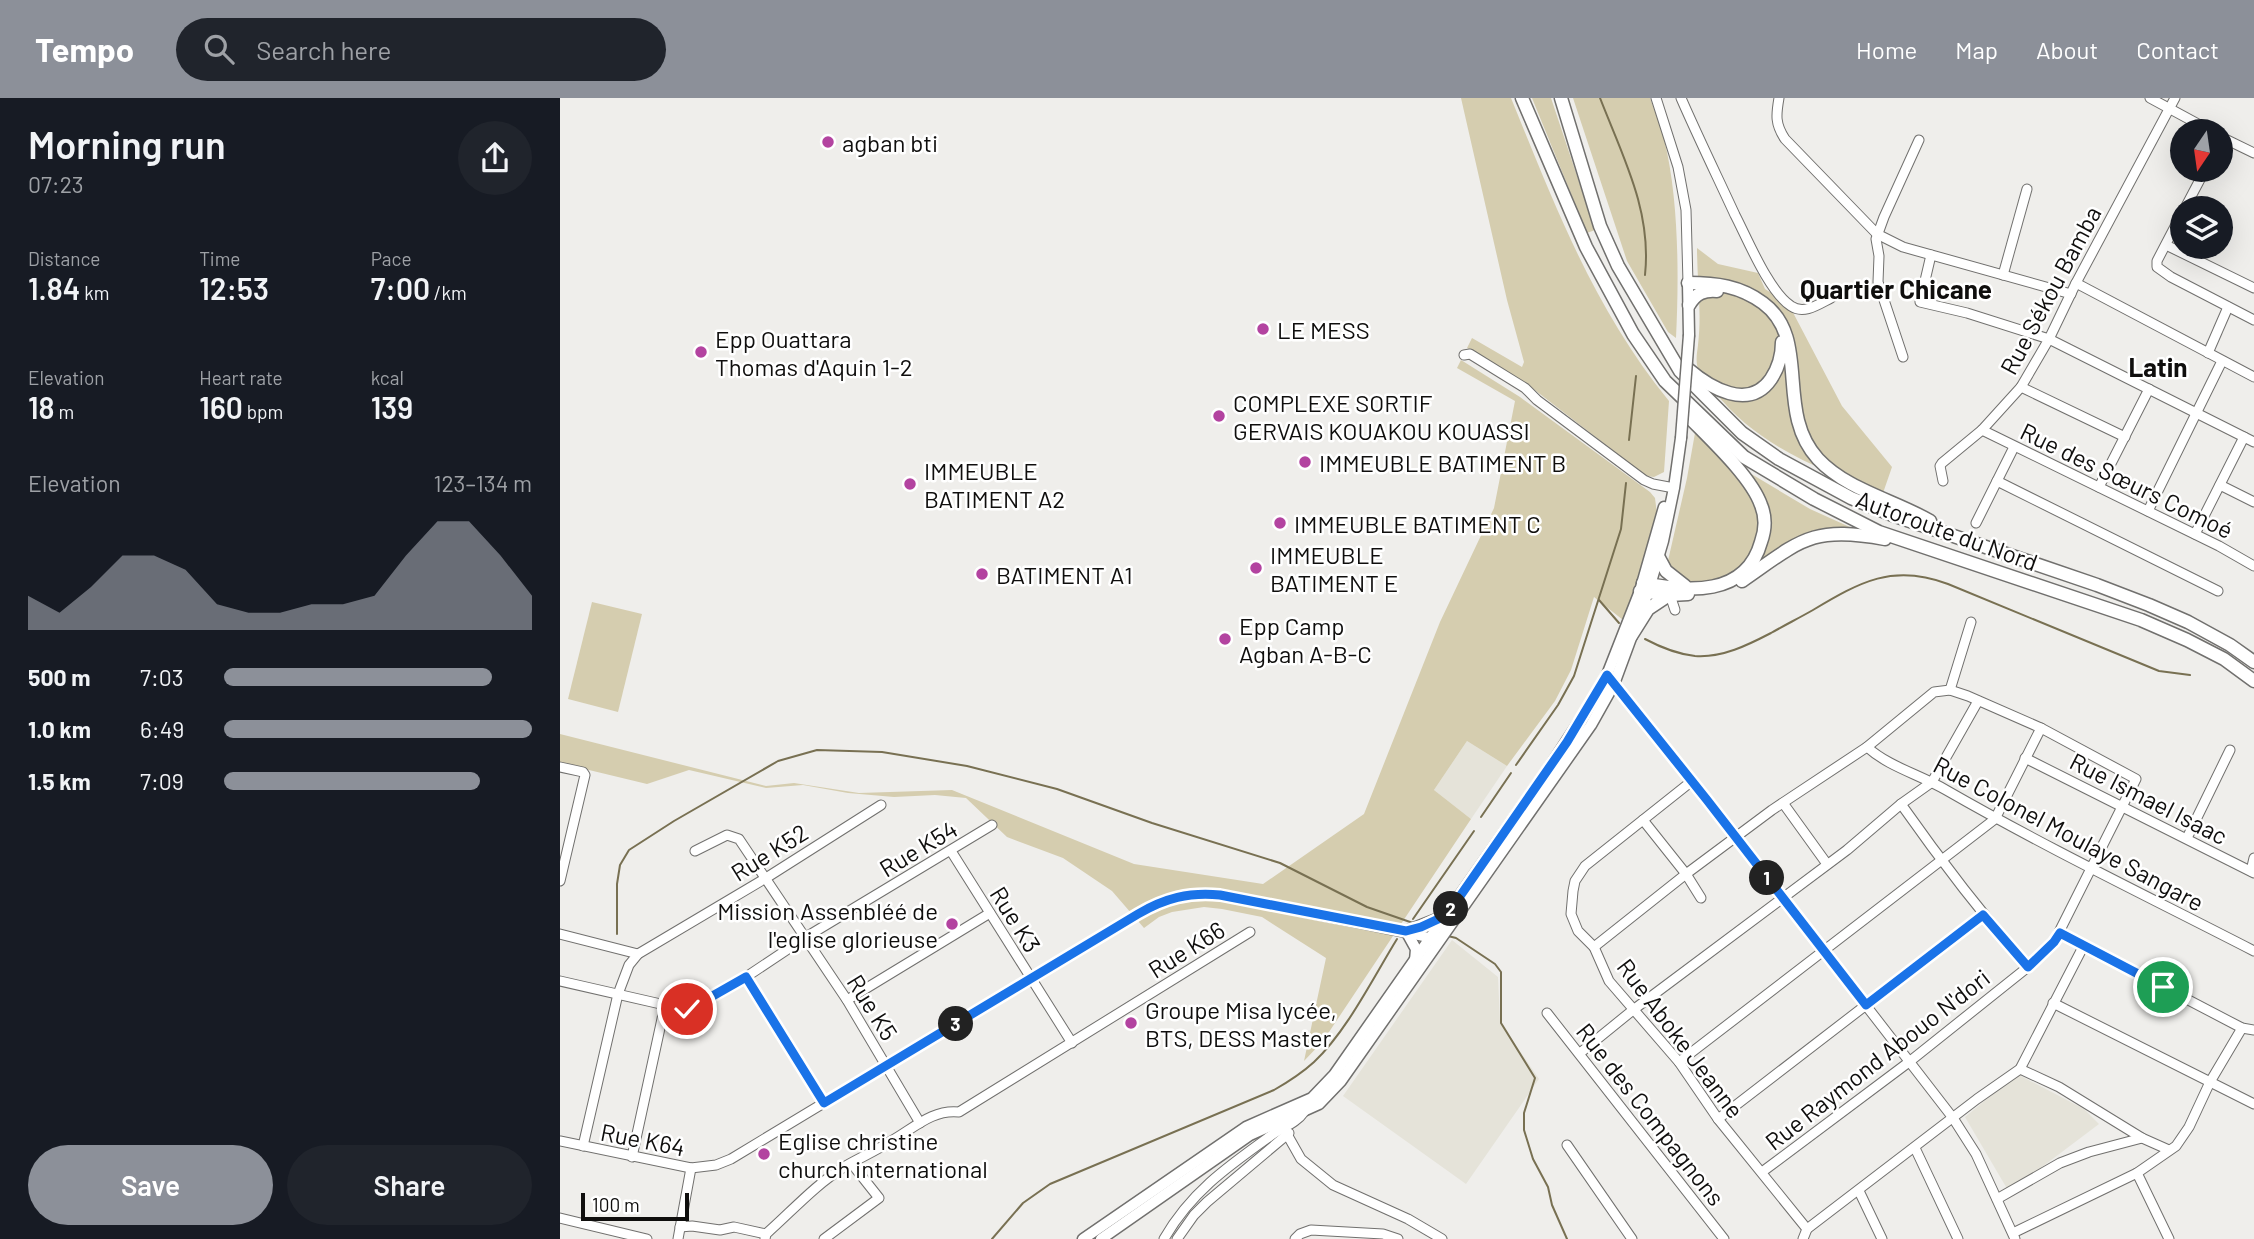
<!DOCTYPE html>
<meta charset="utf-8">
<style>
:root{--surface:#171b24;--page:#20242c;--text:#f1f3f6;--muted:#9ea1a6;--accent:#8c9099}
body{margin:0;font-family:Barlow,sans-serif;background:var(--page);color:var(--text);height:100vh;display:flex;flex-direction:column;font-size:26px;white-space:nowrap}
*{box-sizing:border-box;margin:0}
p{font-size:23px;color:var(--muted)}
.icon{flex:none;width:38px;height:38px;fill:none;stroke:currentColor;stroke-width:2;stroke-linecap:round;stroke-linejoin:round}
.map{position:relative;flex:1;overflow:hidden}
.sheet{display:flex;flex-direction:column;background:var(--surface);width:560px}
.sheet>*{flex:none}
.needle{width:46px;rotate:193deg}
.controls{position:absolute;left:1610px;top:21px;display:grid;gap:14px}
.controls a{display:grid;place-items:center;width:63px;height:63px;border-radius:50%;background:var(--surface);box-shadow:0 7px 28px #0002;font-size:35px}
.scale{position:absolute;left:21px;bottom:18px;width:108px;box-sizing:border-box;padding-left:7px;border:4px solid #0f0e0d;border-top:0;font-size:19px;line-height:24px;white-space:nowrap;color:#0f0e0d;-webkit-text-stroke:5px #fff;paint-order:stroke}
.pin{position:absolute;display:grid;place-items:center;width:60px;height:60px;color:#fff;margin:-30px;border:4px solid #fff;border-radius:50%;box-shadow:0 2px 7px #0007}
.km{position:absolute;width:35px;height:35px;margin:-18px;border-radius:50%;background:#222;color:#fff;font-size:19px;line-height:35px;text-align:center}
.round{display:grid;place-items:center;flex:none;width:74px;height:74px;border-radius:37px;background:var(--page)}
.headline{display:flex;align-items:center;justify-content:space-between;height:119px;padding:0 28px}
h1{font-size:38px;font-weight:600;line-height:52px}
.figures{display:grid;grid-template-columns:repeat(3,1fr);gap:10px;height:119px;padding:7px 28px}
.figures div{display:grid;align-content:center}
.figures b{font-size:30px;font-weight:600}
.figures small{font-size:19px;font-weight:400}
.figures p{font-size:19px}
.chart{height:196px;padding:14px 28px}
.chart p{display:flex;justify-content:space-between}
.chart svg{width:100%;height:126px;margin-top:7px;fill:var(--accent);opacity:.7}
.primary-button{display:flex;gap:14px;margin-top:auto;padding:14px 28px}
.primary-button a{flex:1;height:80px;border-radius:42px;background:var(--accent);color:#fff;font-size:28px;font-weight:600;line-height:80px;text-align:center}
.primary-button a+a{background:var(--page);color:var(--text)}
ul{padding:0 28px;list-style:none;font-size:23px}
li{display:grid;grid-template-columns:112px 84px 1fr;align-items:center;height:52px}
li i{height:18px;border-radius:9px;background:var(--accent)}
header{display:flex;align-items:center;gap:42px;box-sizing:border-box;height:98px;padding:0 35px;background:var(--accent);color:#fff}
header strong{font-size:33px}
nav{display:flex;gap:38px;margin-inline-start:auto;font-size:24px}
.search{width:490px;height:63px;background:var(--page);display:flex;align-items:center;gap:18px;box-sizing:border-box;padding:0 24px;border-radius:38px;color:var(--muted);font-size:26px}
main{display:flex;flex:1;min-height:0}
.map>svg:first-child{display:block}
</style>
<header>
<strong>Tempo</strong>
<div class="search"><svg class="icon" aria-label="search" viewBox="0 0 24 24"><circle cx="10" cy="10" r="6"/><path d="M15 15l6 6"/></svg>Search here</div>
<nav><a>Home</a><a>Map</a><a>About</a><a>Contact</a></nav>
</header>
<main>
<section class="sheet">
<div class="headline"><div><h1>Morning run</h1><p>07:23</p></div><a class="round"><svg class="icon" aria-label="share" viewBox="0 0 24 24"><path d="M12 15V3M7 8l5-5 5 5M5 13v7h14v-7"/></svg></a></div>
<div class="figures">
<div><p>Distance</p><b>1.84<small> km</small></b></div>
<div><p>Time</p><b>12:53</b></div>
<div><p>Pace</p><b>7:00<small> /km</small></b></div>
</div>
<div class="figures">
<div><p>Elevation</p><b>18<small> m</small></b></div>
<div><p>Heart rate</p><b>160<small> bpm</small></b></div>
<div><p>kcal</p><b>139</b></div>
</div>
<div class="chart"><p><span>Elevation</span>123–134 m</p>
<svg viewBox="0 0 160 44" preserveAspectRatio="none"><path d="M0 44V32L10 38L20 29L30 18L40 18L50 23L60 35L70 38L80 38L90 35L100 35L110 32L120 18L130 6L140 6L150 18L160 32V44z"/></svg>
</div>
<ul>
<li><b>500 m</b>7:03<i style="width:87%"></i></li>
<li><b>1.0 km</b>6:49<i style="width:100%"></i></li>
<li><b>1.5 km</b>7:09<i style="width:83%"></i></li>
</ul>
<div class="primary-button"><a>Save</a><a>Share</a></div>
</section>
<div class="map">
<svg width="1694" height="1141" viewBox="0 0 1694 1141">
<rect width="100%" height="100%" fill="#efeeeb"/>
<g fill="#e5e3d9">
<polygon points="907,643 947,668 911,721 874,692"/>
<polygon points="892,842 938,879 940,924 979,981 906,1086 783,998"/>
<polygon points="1457,976 1524,1011 1539,1026 1449,1094 1405,1019"/>
</g>
<g fill="#d5cdaf">
<path d="M901,0h50c44,108 83,211 158,303l-5,71 -10,5 -8,-1 -119,-92 -60,-36 5,-10 50,29 2,-5 -17,-62z"/>
<polygon points="972,0 991,0 1035,132 1027,135"/>
<path d="M1013,0h77c5,14 10,27 14,41 15,59 15,139 12,199l-8,-6 -41,-71z"/>
<path d="M1137,150l21,16 40,9 7,16 23,14 54,103 50,61 -9,26c-62,-23 -126,-47 -168,-101 -5,-6 -13,-13 -16,-21 -4,-8 -2,-18 -1,-26 4,-33 -1,-64 -1,-97z"/>
<polygon points="901,262 960,299 1090,394 1095,400 1097,416 1077,484 1063,522 1034,499 1011,572 995,603 947,668 907,643 874,692 911,721 763,943 744,963 766,860 702,819 662,811 644,809 612,814 599,819 584,830 552,793 503,760 447,739 406,700 375,697 334,699 288,695 243,687 206,690 129,672 87,686 0,665 0,636 206,688 234,685 299,695 392,692 574,766 703,786 804,716 880,524 934,410 955,303 897,270"/>
<path d="M1135,335c20,20 47,42 59,69 13,31 1,56 -26,73 -10,6 -23,11 -35,9 -10,-2 -19,-13 -26,-19l20,-87z"/>
<path d="M1188,374l62,37 42,19 -28,2 -62,31c8,-38 12,-56 -14,-89z"/>
<polygon points="32,504 82,516 58,614 8,601"/>
</g>
<g fill="none" stroke-linecap="round" stroke-linejoin="round">
<g stroke="#787052" stroke-width="2">
<path d="M1040,0c23,59 52,113 45,177"/>
<polyline points="1069,342 1076,278"/>
<polyline points="1039,502 1059,525"/>
<path d="M1085,541c15,8 32,15 50,17 27,2 53,-11 76,-23 14,-8 28,-15 42,-23 47,-28 80,-47 135,-26l211,87 31,4"/>
<polyline points="956,667 998,607 1014,578 1061,431 1066,385"/>
<polyline points="921,719 951,675"/>
<polyline points="853,821 914,733"/>
<polyline points="57,836 57,786 60,767 69,752 114,723 218,663 257,652 322,654 407,668 497,691 592,725 720,765 807,809 853,825"/>
<polyline points="888,838 896,840 935,866 941,874 941,925 975,980 964,1015 964,1032 973,1061 988,1089 992,1107 1007,1141"/>
<path d="M432,1141l31,-36 27,-19 224,-94c14,-8 28,-17 40,-28 33,-31 59,-84 83,-123"/>
</g>
<g stroke="#71706e" stroke-width="11">
<g id="minor">
<polyline points="1096,0 1118,69 1126,112 1128,185"/>
<path d="M1121,0c17,39 36,78 54,117 12,23 34,77 56,91 13,9 28,-2 40,-8"/>
<path d="M1219,0c-3,17 -4,26 6,41l92,95 26,13 168,47"/>
<polyline points="1590,0 1651,33"/>
<polyline points="1661,39 1694,55"/>
<polyline points="1625,110 1645,72"/>
<polyline points="1622,115 1597,163 1597,169 1611,179 1694,222"/>
<polyline points="1606,147 1694,190"/>
<polyline points="1371,157 1360,204 1407,215 1489,241 1694,344"/>
<polyline points="1443,177 1467,91"/>
<polyline points="1516,185 1694,279"/>
<polyline points="1648,255 1668,209"/>
<polyline points="904,257 910,256 965,290 977,302 1084,382 1093,386 1114,390"/>
<polyline points="1343,259 1318,184 1319,158 1316,141 1324,119 1359,42"/>
<polyline points="1461,289 1565,339"/>
<polyline points="1422,332 1659,448 1694,468"/>
<polyline points="1383,383 1380,368 1382,365 1422,332 1461,289 1489,241 1516,185 1615,0"/>
<polyline points="1437,383 1658,493"/>
<polyline points="1660,387 1694,404"/>
<polyline points="1539,389 1589,291"/>
<polyline points="1588,413 1662,263"/>
<polyline points="1416,425 1454,349"/>
<polyline points="1635,436 1684,339"/>
<polyline points="1107,496 1110,497 1115,512"/>
<polyline points="1051,583 1147,702 1393,1020 1416,1056 1455,1141"/>
<polyline points="1390,592 1411,524"/>
<path d="M1307,649c22,20 54,28 79,43 101,58 205,108 308,161"/>
<polyline points="1465,660 1694,775"/>
<polyline points="0,669 23,674 25,677 0,783"/>
<polyline points="1132,683 1025,768 1015,783 1013,793 1011,816 1018,833 1034,849 1049,883 1119,964 1158,1021 1247,1131"/>
<polyline points="1223,705 1267,766"/>
<path d="M1341,706c40,57 81,110 127,163"/>
<polyline points="1083,722 1126,776 1141,800"/>
<polyline points="1627,740 1670,652"/>
<polyline points="135,753 167,737 179,741 287,902 360,1025"/>
<polyline points="391,753 512,945"/>
<polyline points="1691,773 1694,760"/>
<polyline points="1500,835 1682,930 1694,932"/>
<polyline points="0,836 78,856"/>
<polyline points="1034,849 1126,776 1212,712 1307,649 1374,594 1390,592 1408,598 1481,630 1576,681 1494,844 1468,869 1349,964 1202,1074"/>
<polyline points="186,879 264,1005"/>
<polyline points="0,883 105,907 132,910 186,879 246,839 432,727"/>
<polyline points="287,902 430,815"/>
<polyline points="1493,905 1694,1006"/>
<polyline points="987,915 1164,1141"/>
<polyline points="1020,955 1073,912 1287,752 1341,706 1372,684 1418,603"/>
<polyline points="1119,964 1435,721 1481,630"/>
<polyline points="1460,971 1499,989 1582,1040 1609,1052"/>
<polyline points="1158,1021 1423,817"/>
<polyline points="728,1038 741,1061 773,1087 848,1121 882,1141"/>
<path d="M0,1043l131,27 25,-3 15,-6 406,-245c28,-16 52,-22 83,-19l216,44"/>
<polyline points="1007,1047 1072,1141"/>
<polyline points="23,1048 58,896 69,867 78,856 206,780 321,707"/>
<polyline points="1355,1050 1398,1141"/>
<polyline points="72,1059 105,907"/>
<polyline points="1577,1075 1609,1141"/>
<polyline points="1299,1093 1322,1141"/>
<polyline points="1437,1101 1500,1065 1529,1054 1582,1040"/>
<polyline points="0,1120 87,1141"/>
<polyline points="120,1129 132,1128 160,1132 174,1129 206,1136"/>
<polyline points="1453,1135 1577,1075 1616,1048 1629,1029 1650,984 1682,930"/>
<polyline points="118,1141 131,1070"/>
<path d="M205,1141l1,-5c25,-22 49,-49 78,-67 15,-9 32,-16 47,-26 22,-12 41,-32 68,-29l291,-180"/>
<polyline points="264,1141 319,1100 292,1066"/>
<path d="M604,1141c26,-46 63,-72 105,-102 11,-9 27,-13 35,-25"/>
<polyline points="617,1141 634,1117 647,1104 729,1035"/>
<polyline points="735,1141 740,1136 751,1132 823,1136 838,1141"/>
<polyline points="1243,1141 1247,1131 1417,1001 1460,971 1524,847"/>
</g>
</g>
<g stroke="#71706e" stroke-width="13">
<g id="major">
<polyline points="1128,185 1129,237"/>
<polyline points="855,863 856,851 846,833 884,818"/>
<polyline points="523,1141 686,1029 752,1000 774,977 987,673 1030,607 1047,577 1080,493 1104,409"/>
<polyline points="541,1141 690,1037 759,1006 781,983 1031,627 1054,586 1088,494 1103,443 1114,390 1121,340"/>
</g>
</g>
<g stroke="#71706e" stroke-width="15">
<g id="highway">
<polyline points="962,0 1026,149 1073,236 1105,283 1184,359 1254,401 1319,434 1581,522 1627,542 1664,561 1694,583"/>
<polyline points="1001,0 1040,128 1058,168 1120,273 1182,335 1219,361 1291,400 1335,418 1537,487 1589,507 1628,524 1670,547 1694,564"/>
<path d="M1128,185c28,0 52,3 75,20 49,36 11,108 55,156 29,31 76,41 112,62"/>
<path d="M1129,207c7,-12 15,-15 28,-14"/>
<path d="M1128,271c22,19 61,42 83,10 8,-12 11,-23 11,-37"/>
<polyline points="1099,460 1106,473 1125,488"/>
<path d="M1182,483c58,-40 69,-56 143,-42"/>
<path d="M1083,485c44,9 103,14 118,-41 4,-11 5,-25 0,-37 -10,-29 -53,-68 -75,-91"/>
<polyline points="1080,493 1110,497 1128,496"/>
<polyline points="1071,538 1088,511 1109,497"/>
</g>
</g>
<use href="#minor" stroke="#fff" stroke-width="9"/>
<use href="#major" stroke="#fff" stroke-width="10"/>
<use href="#highway" stroke="#fff" stroke-width="12"/>
<g stroke="#71706e" stroke-width="13" stroke-linecap="butt">
<polyline id="major-bridge" points="1121,340 1129,237"/>
</g>
<use href="#major-bridge" stroke="#fff" stroke-width="10"/>
</g>
<g fill="none" stroke-linecap="round" stroke-linejoin="round">
<g stroke="#fff" stroke-width="14">
<path id="route" d="M127,911l8,-3 51,-29 78,126 314,-189c27,-16 51,-22 82,-19l186,36 15,-4 26,-12 120,-173 40,-67 100,125 159,205 117,-90 45,52 26,-25 6,-9 103,54"/>
</g>
<use href="#route" stroke="#1a73e8" stroke-width="9"/>
</g>
<g fill="#b343a0" stroke="#fff" stroke-width="2.5">
<circle cx="268" cy="44" r="7"/>
<circle cx="703" cy="231" r="7"/>
<circle cx="141" cy="254" r="7"/>
<circle cx="659" cy="318" r="7"/>
<circle cx="745" cy="364" r="7"/>
<circle cx="350" cy="386" r="7"/>
<circle cx="720" cy="425" r="7"/>
<circle cx="696" cy="470" r="7"/>
<circle cx="422" cy="476" r="7"/>
<circle cx="665" cy="541" r="7"/>
<circle cx="392" cy="826" r="7"/>
<circle cx="571" cy="925" r="7"/>
<circle cx="204" cy="1056" r="7"/>
</g>
<g text-anchor="middle" dominant-baseline="central" stroke-width="5" stroke-linejoin="round" paint-order="stroke">
<g font-size="24" fill="#0f0e0d" stroke="#fff" text-anchor="start">
<text x="282" y="44">agban bti</text>
<text x="717" y="231">LE MESS</text>
<text x="155" y="240">Epp Ouattara<tspan x="155" dy="28">Thomas d'Aquin 1-2</tspan></text>
<text x="673" y="304">COMPLEXE SORTIF<tspan x="673" dy="28">GERVAIS KOUAKOU KOUASSI</tspan></text>
<text x="759" y="364">IMMEUBLE BATIMENT B</text>
<text x="364" y="372">IMMEUBLE<tspan x="364" dy="28">BATIMENT A2</tspan></text>
<text x="734" y="425">IMMEUBLE BATIMENT C</text>
<text x="710" y="456">IMMEUBLE<tspan x="710" dy="28">BATIMENT E</tspan></text>
<text x="436" y="476">BATIMENT A1</text>
<text x="679" y="527">Epp Camp<tspan x="679" dy="28">Agban A-B-C</tspan></text>
<text x="378" y="812" text-anchor="end">Mission Assenbléé de<tspan x="378" dy="28">l'eglise glorieuse</tspan></text>
<text x="585" y="911">Groupe Misa lycée,<tspan x="585" dy="28">BTS, DESS Master</tspan></text>
<text x="218" y="1042">Eglise christine<tspan x="218" dy="28">church international</tspan></text>
</g>
<g font-size="24" fill="#0f0e0d" stroke="#fff">
<text transform="translate(1490 192) rotate(-62)">Rue Sékou Bamba</text>
<text transform="translate(1567 382) rotate(26)">Rue des Sœurs Comoé</text>
<text transform="translate(1387 432) rotate(20)">Autoroute du Nord</text>
<text transform="translate(1589 700) rotate(27)">Rue Ismael Isaac</text>
<text transform="translate(1509 735) rotate(28)">Rue Colonel Moulaye Sangare</text>
<text transform="translate(358 750) rotate(-31)">Rue K54</text>
<text transform="translate(209 754) rotate(-32)">Rue K52</text>
<text transform="translate(456 821) rotate(58)">Rue K3</text>
<text transform="translate(626 851) rotate(-32)">Rue K66</text>
<text transform="translate(313 909) rotate(58)">Rue K5</text>
<text transform="translate(1121 940) rotate(53)">Rue Aboke Jeanne</text>
<text transform="translate(1317 961) rotate(-38)">Rue Raymond Abouo N'dori</text>
<text transform="translate(1091 1016) rotate(52)">Rue des Compagnons</text>
<text transform="translate(83 1041) rotate(11)">Rue K64</text>
</g>
<g font-size="26" font-weight="bold" fill="#0f0e0d" stroke="#fff">
<text x="1336" y="190">Quartier Chicane</text>
<text x="1598" y="268">Latin</text>
</g>
</g>
</svg>
<div class="controls">
<a><svg class="needle" viewBox="-14 -14 28 28"><path d="M0-13l5 13h-10z" fill="#e53935"/><path d="M0 13l5-13h-10z" fill="#9ea1a6"/></svg></a>
<a><svg class="icon" aria-label="layers" viewBox="0 0 24 24"><path d="M12 4l9 5-9 5-9-5zM3 14l9 5 9-5"/></svg></a>
</div>
<div class="scale">100 m</div>
<div class="pin" style="left:1603px;top:889px;background:#1e9e55"><svg class="icon" aria-label="arrive" viewBox="0 0 24 24"><path d="M6 21V4h12l-3 4 3 4H6"/></svg></div>
<div class="pin" style="left:127px;top:911px;background:#d93025"><svg class="icon" aria-label="check" viewBox="0 0 24 24"><path d="M5 12l5 5 9-10"/></svg></div>
<b class="km" style="left:1207px;top:780px">1</b>
<b class="km" style="left:891px;top:811px">2</b>
<b class="km" style="left:396px;top:926px">3</b>
</div>
</main>
